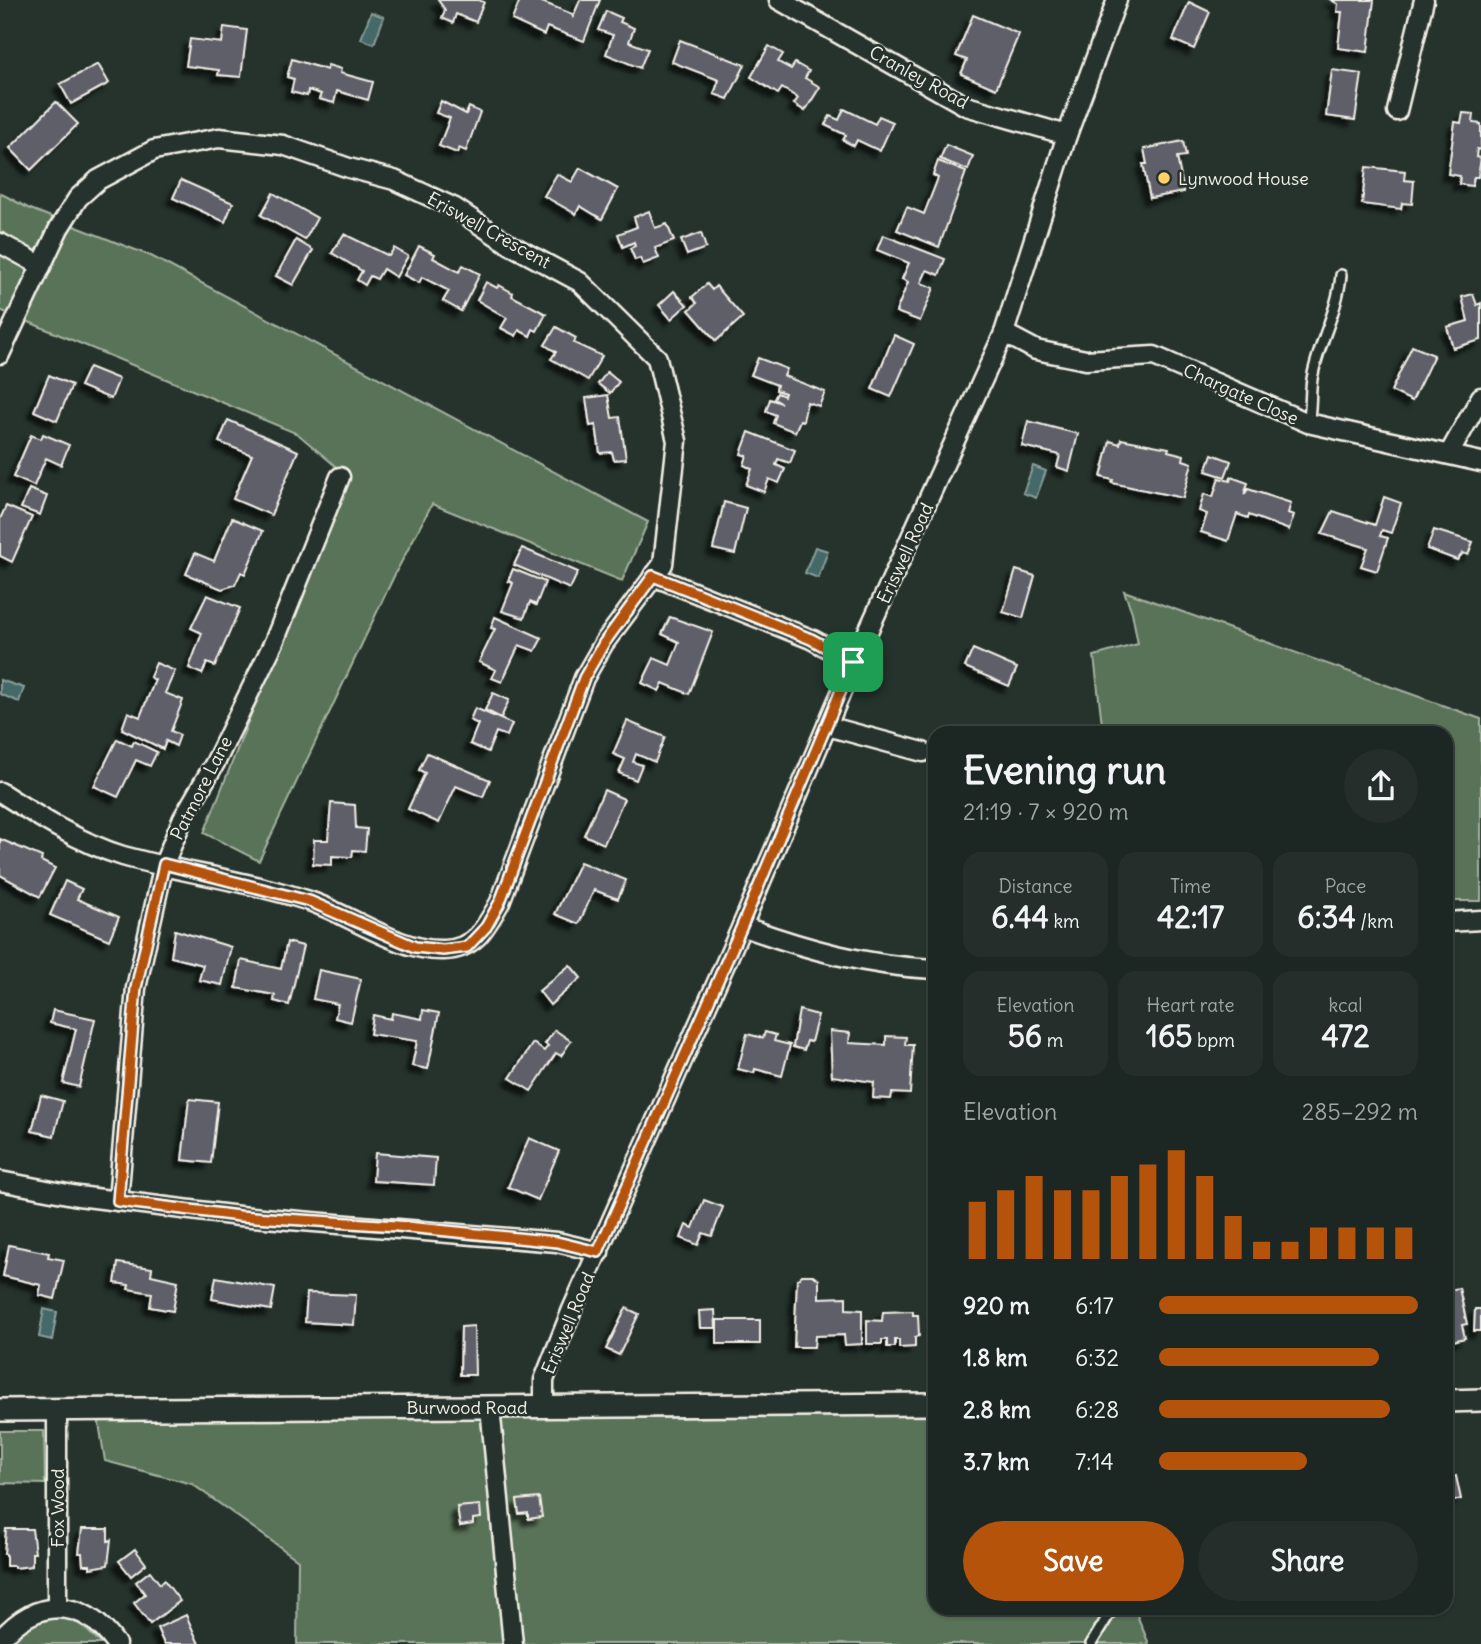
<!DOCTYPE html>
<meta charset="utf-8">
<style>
:root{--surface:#1c2622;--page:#252e2a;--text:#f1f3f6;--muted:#a0a5a5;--line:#3a4340;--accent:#b45309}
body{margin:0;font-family:Delius,sans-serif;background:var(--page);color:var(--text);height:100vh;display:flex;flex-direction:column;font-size:26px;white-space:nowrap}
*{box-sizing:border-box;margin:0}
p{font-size:23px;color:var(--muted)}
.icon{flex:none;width:38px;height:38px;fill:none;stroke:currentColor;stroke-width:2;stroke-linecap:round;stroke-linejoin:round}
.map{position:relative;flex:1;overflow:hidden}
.sheet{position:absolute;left:928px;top:726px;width:525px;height:889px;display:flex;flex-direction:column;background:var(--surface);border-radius:21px;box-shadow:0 2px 5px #0004,0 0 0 2px var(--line)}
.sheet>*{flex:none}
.pin{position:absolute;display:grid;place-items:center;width:60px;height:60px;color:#fff;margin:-30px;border-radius:14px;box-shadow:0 4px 10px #0006}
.round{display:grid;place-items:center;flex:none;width:74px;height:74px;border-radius:37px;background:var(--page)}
.summary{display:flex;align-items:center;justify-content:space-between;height:119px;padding:0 35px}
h1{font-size:38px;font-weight:700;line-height:52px}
.figures{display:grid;grid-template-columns:repeat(3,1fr);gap:10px;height:119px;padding:7px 35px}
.figures div{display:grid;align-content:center;border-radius:18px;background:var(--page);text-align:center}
.figures b{font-size:30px;font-weight:700}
.figures small{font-size:19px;font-weight:400}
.figures p{font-size:19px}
.chart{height:196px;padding:14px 35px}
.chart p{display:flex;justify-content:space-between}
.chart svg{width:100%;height:126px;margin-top:7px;stroke:var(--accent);stroke-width:6}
.action{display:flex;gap:14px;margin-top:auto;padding:14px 35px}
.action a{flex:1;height:80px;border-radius:42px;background:var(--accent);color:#fff;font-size:28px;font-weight:700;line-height:80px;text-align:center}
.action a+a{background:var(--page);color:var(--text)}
ul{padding:0 35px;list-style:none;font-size:23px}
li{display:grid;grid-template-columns:112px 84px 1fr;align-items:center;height:52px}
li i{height:18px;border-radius:9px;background:var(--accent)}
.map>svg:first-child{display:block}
</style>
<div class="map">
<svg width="1481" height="1644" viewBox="0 0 1481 1644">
<defs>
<filter id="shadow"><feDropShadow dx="-6" dy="6" stdDeviation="2" flood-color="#0009"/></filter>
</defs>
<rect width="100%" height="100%" fill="#26332d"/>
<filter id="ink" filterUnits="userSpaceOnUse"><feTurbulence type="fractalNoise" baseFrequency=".0143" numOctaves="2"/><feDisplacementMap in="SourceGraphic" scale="14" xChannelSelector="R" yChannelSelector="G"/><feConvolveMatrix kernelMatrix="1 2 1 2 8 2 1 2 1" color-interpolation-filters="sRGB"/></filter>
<g filter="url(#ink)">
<g fill="#597358" stroke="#a6b2a0" stroke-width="2">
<polygon points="0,193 28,208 151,256 648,522 622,581 432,504 395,574 259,861 204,833 346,475 298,434 0,310"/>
<polygon points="1124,591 1481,719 1481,901 1446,901 1446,733 1103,733 1094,656 1138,644 1132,612"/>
<polygon points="934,1414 934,1608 1134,1608 1149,1644 297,1644 298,1560 192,1484 105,1461 98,1417 653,1418"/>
<polygon points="44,1431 45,1484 0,1483 0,1431"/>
<path d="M63,1618l17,6 22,20h-94c18,-18 29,-25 55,-26z"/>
</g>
<g fill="#446968" stroke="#8a9f9b" stroke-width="2">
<polygon points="371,12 384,17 374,44 361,39"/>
<polygon points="1033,466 1046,471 1036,498 1023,493"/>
<polygon points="815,547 828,551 818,578 805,573"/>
<polygon points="0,680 24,688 19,702 0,694"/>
<polygon points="44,1309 57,1312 52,1340 39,1337"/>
</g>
<g fill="#5f5e6b" stroke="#f4f1e8" stroke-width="2" filter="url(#shadow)">
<polygon points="438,0 478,0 484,2 476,22 456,14 453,23 442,18 445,10"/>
<polygon points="520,0 537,0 572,14 573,17 580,0 600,0 584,41 547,27 544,35 512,20"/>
<polygon points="1331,0 1374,0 1368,52 1338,48 1342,12 1337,12 1338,4"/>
<polygon points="1189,2 1210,12 1194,49 1173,40"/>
<polygon points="606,11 622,18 620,22 634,28 629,42 648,49 640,68 606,54 613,35 598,30"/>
<polygon points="973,15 1019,34 996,89 961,74 967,60 956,56"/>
<polygon points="224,27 247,30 241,77 218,75 219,70 186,66 190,39 222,43"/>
<polygon points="680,40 745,65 728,99 714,94 719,80 672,62"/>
<polygon points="769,46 783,54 778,62 791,69 795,63 809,71 805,78 820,87 805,111 794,104 798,98 782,88 778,94 751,77"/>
<polygon points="292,59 327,70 328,65 341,69 340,73 373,82 368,100 337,91 334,103 319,99 321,94 308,90 307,96 291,92 294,79 287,77"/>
<polygon points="98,64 109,83 71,104 60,84"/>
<polygon points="1332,70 1362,74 1355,120 1326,116"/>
<polygon points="441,101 466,114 469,107 480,112 466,151 459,148 457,153 439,146 450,118 436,113"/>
<polygon points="56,102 78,124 31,170 10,148"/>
<polygon points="844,109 875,124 879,116 893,122 880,151 857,140 854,146 843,140 846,135 825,125 830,116 839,120"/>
<polygon points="1463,113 1474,114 1473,123 1481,124 1481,150 1477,149 1476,157 1481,158 1478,177 1474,177 1472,186 1459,184 1460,176 1448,174 1455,122 1461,123"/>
<polygon points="1183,141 1186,156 1177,157 1184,192 1150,198 1143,164 1147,164 1144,149"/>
<polygon points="946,145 973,156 968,170 940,159"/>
<polygon points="938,161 966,172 939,247 897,230 907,207 924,214 938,178 933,175"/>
<polygon points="1366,167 1405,171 1404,180 1414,181 1412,204 1402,203 1401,209 1362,204"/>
<polygon points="580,168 618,189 602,219 580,206 576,214 544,196 557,174 572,182"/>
<polygon points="181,180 233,203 225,222 173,198"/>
<polygon points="273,193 317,218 305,240 261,215"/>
<polygon points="649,211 655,228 667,224 674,241 655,248 659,258 643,264 640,258 635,260 630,248 635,246 634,242 623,247 618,234 637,227 634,217"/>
<polygon points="701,233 706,248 687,255 681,240"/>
<polygon points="344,234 389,256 394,248 408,256 396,277 383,269 377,279 370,276 365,285 357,280 362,271 332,253"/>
<polygon points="883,235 945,259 939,275 927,270 921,283 934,288 920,321 896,312 908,282 902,279 909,263 877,250"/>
<polygon points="296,240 313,250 293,285 276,276"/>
<polygon points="419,246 435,254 433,258 459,272 463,265 480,274 461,311 443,301 449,291 422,277 419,283 404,275"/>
<polygon points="486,282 497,288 499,285 513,293 512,296 546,314 537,331 533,329 530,336 519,330 516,336 501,328 507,318 477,300"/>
<polygon points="707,284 712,290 716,286 743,317 716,341 689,310 697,303 692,297"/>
<polygon points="674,291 687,305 671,319 659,305"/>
<polygon points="1473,294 1477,305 1481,303 1481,340 1453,348 1447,327 1468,321 1462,297"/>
<polygon points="556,327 576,338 574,343 602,356 588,380 551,359 556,352 545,345"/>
<polygon points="894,335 914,344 891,397 872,389"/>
<polygon points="1412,346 1434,355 1412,401 1391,391"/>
<polygon points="758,358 787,369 784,376 825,392 819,406 807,402 803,421 800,420 795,432 773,423 776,415 766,411 770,399 781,403 774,399 777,393 784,396 785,393 776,390 777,385 751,375"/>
<polygon points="89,367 119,379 111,399 80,386"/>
<polygon points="607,372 619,382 610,393 598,384"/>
<polygon points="49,375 72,385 57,421 34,411"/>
<polygon points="608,395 612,418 620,417 626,459 614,460 612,452 600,453 596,425 590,426 586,398"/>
<polygon points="228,420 298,451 271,515 233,499 252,455 219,442"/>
<polygon points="1028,421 1078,434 1069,471 1057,467 1060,455 1022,446"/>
<polygon points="749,432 795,450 790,463 778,459 776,465 785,469 779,483 769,479 764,492 746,485 752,469 744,465 747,456 741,454"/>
<polygon points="43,434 69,445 61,465 46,458 34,486 13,477 31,435 41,439"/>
<polygon points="1121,439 1169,448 1168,451 1184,455 1183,460 1192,463 1183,498 1112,483 1113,480 1101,477 1110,441 1120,444"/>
<polygon points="1212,454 1231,461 1225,477 1206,471"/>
<polygon points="1231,477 1248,483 1244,495 1248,489 1291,503 1288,513 1294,515 1289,530 1249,515 1248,518 1237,514 1228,541 1201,532 1207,514 1199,511 1204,494 1213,497 1219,478 1230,481"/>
<polygon points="29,489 47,496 40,515 21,508"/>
<polygon points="1384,497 1401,503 1391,533 1382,530 1380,536 1388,538 1377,571 1361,566 1368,548 1322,534 1333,511 1375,525"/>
<polygon points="724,502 746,508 735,554 713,549"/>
<polygon points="6,506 32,517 12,562 0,556 0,519"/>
<polygon points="232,518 263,531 245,574 241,572 235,585 222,589 186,574 195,553 214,561"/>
<polygon points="1434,530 1473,542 1468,555 1463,553 1457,560 1427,549"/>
<polygon points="522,548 578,572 570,589 514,565"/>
<polygon points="513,569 545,582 536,605 530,602 524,618 502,611 513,583 508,581"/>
<polygon points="1016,570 1035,576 1023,618 1003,612"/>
<polygon points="207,595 240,608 215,666 207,663 202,674 189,668 202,633 191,628"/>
<polygon points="495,617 542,638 535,651 519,645 502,682 492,678 496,670 479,662 495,629 491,628"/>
<polygon points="670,617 713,632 689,694 663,683 659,691 642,683 654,658 670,665 679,642 662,634"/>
<polygon points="973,649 1017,668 1009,686 965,667"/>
<polygon points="156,663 175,671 165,693 183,700 171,731 180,735 176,746 166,741 163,749 122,729 128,712 140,717 155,680 150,677"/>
<polygon points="493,693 509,700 501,718 485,710"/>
<polygon points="475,708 512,724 507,736 496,732 488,752 470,744 478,724 470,720"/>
<polygon points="627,721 665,737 655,762 636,754 633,762 642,765 636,780 619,773 625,759 613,754"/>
<polygon points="117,739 132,746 134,741 157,752 150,766 136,760 118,797 94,786"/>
<polygon points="427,753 490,780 483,797 456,786 439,823 408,809 425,773 419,770"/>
<polygon points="604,790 624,799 604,844 584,835"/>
<polygon points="331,803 355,805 356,828 367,829 365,851 353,850 352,857 332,856 332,865 313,864 314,840 328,840"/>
<polygon points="0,839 42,857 41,861 55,868 40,897 0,875"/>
<polygon points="580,862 626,880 618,899 594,890 579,924 555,914"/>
<polygon points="65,881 82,889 77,899 119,917 109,940 50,915"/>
<polygon points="175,930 231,947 222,985 199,980 203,965 171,957"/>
<polygon points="287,942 303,946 289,1005 274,1001 275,995 236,988 241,960 281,969"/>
<polygon points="570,965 581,978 550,1005 539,991"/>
<polygon points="319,970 361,979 351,1022 335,1018 338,1004 313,999"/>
<polygon points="1449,981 1450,1007 1446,1007 1446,982"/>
<polygon points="53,1010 95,1019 79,1087 63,1083 76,1029 50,1023"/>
<polygon points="423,1010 439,1013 428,1069 412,1066 417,1041 370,1034 373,1015 391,1019 392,1013 422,1019"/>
<polygon points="799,1010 818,1015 811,1042 807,1041 804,1050 793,1047"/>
<polygon points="555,1030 571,1041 561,1056 556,1053 531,1091 510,1078 533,1043 544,1051 548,1046 545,1044"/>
<polygon points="830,1031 850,1033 849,1043 886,1045 886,1036 906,1037 905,1045 913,1045 910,1094 892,1093 891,1099 873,1098 874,1082 832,1076"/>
<polygon points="765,1032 776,1035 774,1041 790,1045 782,1076 755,1069 754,1073 738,1069 747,1034 763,1038"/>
<polygon points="41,1095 63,1101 54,1136 32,1131"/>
<polygon points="189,1099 218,1102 211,1163 182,1160"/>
<polygon points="529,1138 559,1151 538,1200 508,1187"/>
<polygon points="375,1153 436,1158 434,1185 373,1181"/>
<polygon points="704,1200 723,1207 712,1236 703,1233 698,1245 681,1238 686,1225 693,1228"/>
<polygon points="9,1245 49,1253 48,1257 64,1260 55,1299 39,1295 41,1285 3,1276"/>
<polygon points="118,1263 152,1268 151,1275 178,1281 173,1311 150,1307 152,1293 128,1289 129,1285 115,1283"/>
<polygon points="802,1275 813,1275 819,1280 819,1298 846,1297 846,1309 862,1310 862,1344 845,1345 844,1335 815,1336 814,1347 794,1347 797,1280"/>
<polygon points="216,1277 275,1288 271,1310 212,1299"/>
<polygon points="1459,1288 1467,1324 1462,1325 1465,1338 1453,1341 1451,1335 1446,1336 1446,1318 1450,1317 1446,1291"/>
<polygon points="307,1293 356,1295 354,1325 305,1322"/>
<polygon points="626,1308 639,1314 619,1355 606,1349"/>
<polygon points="1475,1309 1481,1309 1481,1331 1474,1331"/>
<polygon points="715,1310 716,1328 700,1328 699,1311"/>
<polygon points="913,1311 913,1315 918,1315 919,1336 915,1337 915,1347 899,1348 899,1340 895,1340 895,1347 887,1347 887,1340 882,1340 882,1344 867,1344 867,1320 882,1321 883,1312"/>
<rect x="717" y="1320" width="43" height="24"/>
<polygon points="474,1326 475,1375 460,1375 461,1327"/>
<polygon points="1456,1476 1461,1499 1447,1503 1446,1479"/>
<polygon points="539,1498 542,1517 528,1519 528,1513 519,1514 517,1500"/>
<polygon points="480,1505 481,1518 473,1519 473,1524 460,1526 457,1507"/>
<polygon points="6,1529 32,1529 35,1553 32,1553 32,1566 14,1568 14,1566 6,1566 6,1554 4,1554"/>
<polygon points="82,1529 108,1529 108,1541 111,1540 108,1565 90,1568 90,1565 83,1565 82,1553 79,1553"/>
<polygon points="135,1549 146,1564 131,1576 119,1561"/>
<polygon points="150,1571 160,1584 164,1580 180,1601 150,1624 134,1603 145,1594 136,1582"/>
<polygon points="186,1615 199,1644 164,1644 157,1628"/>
</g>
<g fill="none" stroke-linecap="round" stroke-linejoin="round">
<g stroke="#f4f1e8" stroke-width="14">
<g id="service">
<path d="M1308,423c4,-17 1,-33 5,-49 7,-34 25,-64 28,-99"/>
<polyline points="1091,1644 1113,1608"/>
</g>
</g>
<g stroke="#f4f1e8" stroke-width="23">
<g id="minor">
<polyline points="779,0 966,106 1067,135"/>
<polyline points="1397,111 1424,0"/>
<polyline points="0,243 40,265"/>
<polyline points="1004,333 1036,350 1086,360 1154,356 1308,423 1481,462"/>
<path d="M0,354l59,-126 19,-30 20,-18 56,-30 65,-12 64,7 66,23 45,12 61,28 54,36 71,38 77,76 20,83 -14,123 -59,79 -20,35 -84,224c-14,25 -25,47 -56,48 -44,2 -93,-35 -135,-49 -60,-20 -125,-28 -186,-45 -43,-13 -86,-40 -123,-64"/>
<polyline points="1449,454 1481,397"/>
<polyline points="653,576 811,639 854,662"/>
<polyline points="827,726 923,752"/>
<polyline points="1446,922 1481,920"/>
<path d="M742,926c63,23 125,40 192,43"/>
<polyline points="0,1181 78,1196 239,1216 557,1242 599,1252"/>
<polyline points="118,1201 136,988 164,864 183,818 215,763 274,642 340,477"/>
<polyline points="490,1407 513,1644"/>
<polyline points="544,1407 544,1380 571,1312 742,926 854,662 1004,333 1067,135 1117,0"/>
<polyline points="57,1606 57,1410"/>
<path d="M0,1640c37,-43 83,-43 116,4"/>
</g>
</g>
<g stroke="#f4f1e8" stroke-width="26">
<g id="tertiary">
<polyline points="1446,1401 1481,1400"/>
<polyline points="0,1410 934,1404"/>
</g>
</g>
<use href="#service" stroke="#26332d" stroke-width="9"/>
<use href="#minor" stroke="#26332d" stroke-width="18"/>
<use href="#tertiary" stroke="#26332d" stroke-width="21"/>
</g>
</g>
<g fill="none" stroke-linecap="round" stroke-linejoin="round" filter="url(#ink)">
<g stroke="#fff" stroke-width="14">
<polygon id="route" points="653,576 811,639 853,662 742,926 598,1252 557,1242 397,1226 239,1216 118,1201 136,988 164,864 309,901 415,947 443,950 467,947 486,927 500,902 584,678 604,643"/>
</g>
<use href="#route" stroke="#b45309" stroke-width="9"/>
</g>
<circle fill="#ffd166" stroke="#26332d" stroke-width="2.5" cx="1164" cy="178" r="7"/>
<g text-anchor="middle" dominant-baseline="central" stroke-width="5" stroke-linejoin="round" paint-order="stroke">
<g font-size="18" fill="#f4f1e8" stroke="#26332d">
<text transform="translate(919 77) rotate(29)">Cranley Road</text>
<text transform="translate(489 230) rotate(29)">Eriswell Crescent</text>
<text transform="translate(1241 394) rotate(24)">Chargate Close</text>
<text transform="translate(905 553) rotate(-65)">Eriswell Road</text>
<text transform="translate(201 788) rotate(-63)">Patmore Lane</text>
<text transform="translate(568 1323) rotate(-67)">Eriswell Road</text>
<text x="467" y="1407">Burwood Road</text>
<text transform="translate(57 1508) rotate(-90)">Fox Wood</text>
</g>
<g font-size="18" fill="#f4f1e8" stroke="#26332d" text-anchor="start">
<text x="1178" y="178">Lynwood House</text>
</g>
</g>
</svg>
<div class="pin" style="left:853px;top:662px;background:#1e9e55"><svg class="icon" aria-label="arrive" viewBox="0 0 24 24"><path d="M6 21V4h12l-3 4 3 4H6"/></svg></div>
<section class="sheet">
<div class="summary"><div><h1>Evening run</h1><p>21:19 · 7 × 920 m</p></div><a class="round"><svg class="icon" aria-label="share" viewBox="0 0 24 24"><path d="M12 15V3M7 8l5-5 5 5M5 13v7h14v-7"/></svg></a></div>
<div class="figures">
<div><p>Distance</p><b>6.44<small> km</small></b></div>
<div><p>Time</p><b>42:17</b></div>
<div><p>Pace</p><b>6:34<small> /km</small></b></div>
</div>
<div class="figures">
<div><p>Elevation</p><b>56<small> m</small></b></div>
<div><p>Heart rate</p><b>165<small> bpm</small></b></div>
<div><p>kcal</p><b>472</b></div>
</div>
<div class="chart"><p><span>Elevation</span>285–292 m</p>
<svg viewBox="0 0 160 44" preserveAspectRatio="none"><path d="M5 44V24M15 44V20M25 44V15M35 44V20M45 44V20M55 44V15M65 44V11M75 44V6M85 44V15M95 44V29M105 44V38M115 44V38M125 44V33M135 44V33M145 44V33M155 44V33"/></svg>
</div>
<ul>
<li><b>920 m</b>6:17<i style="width:100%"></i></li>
<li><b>1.8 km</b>6:32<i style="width:85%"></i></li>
<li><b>2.8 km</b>6:28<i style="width:89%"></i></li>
<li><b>3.7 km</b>7:14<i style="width:57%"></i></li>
</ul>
<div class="action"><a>Save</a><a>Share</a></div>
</section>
</div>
